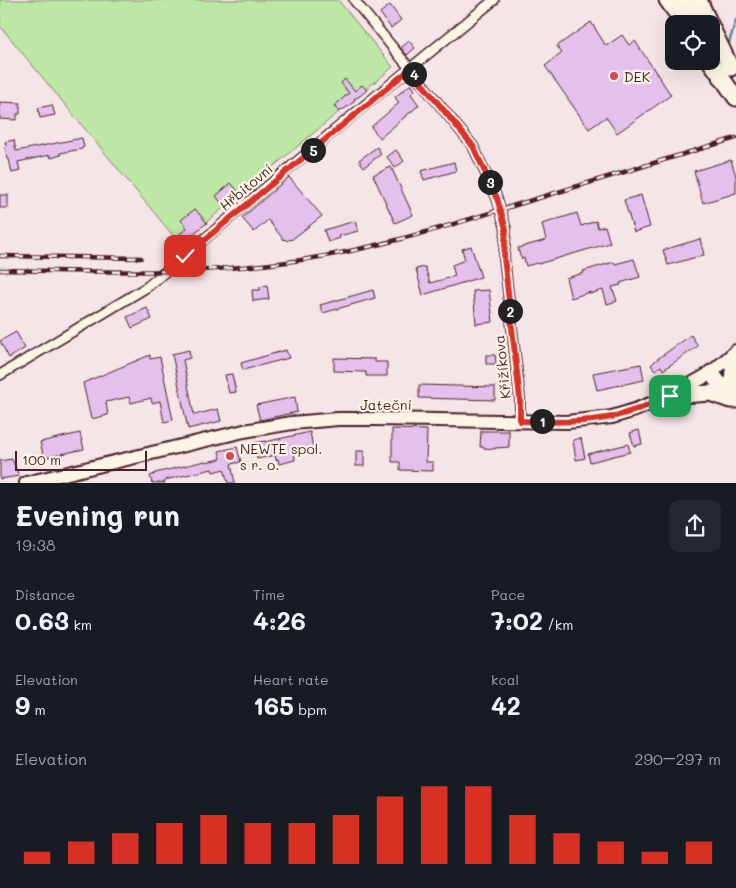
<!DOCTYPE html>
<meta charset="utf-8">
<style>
:root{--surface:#171b24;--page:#242831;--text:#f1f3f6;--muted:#9ea1a6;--accent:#d93025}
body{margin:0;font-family:Mali,sans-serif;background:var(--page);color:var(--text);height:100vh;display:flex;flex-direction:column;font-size:19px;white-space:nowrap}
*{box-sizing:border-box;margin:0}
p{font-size:16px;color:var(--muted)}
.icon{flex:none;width:28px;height:28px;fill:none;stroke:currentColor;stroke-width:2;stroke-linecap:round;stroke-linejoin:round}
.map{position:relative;height:483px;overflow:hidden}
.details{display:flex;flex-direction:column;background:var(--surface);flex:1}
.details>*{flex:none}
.controls{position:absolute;left:665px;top:15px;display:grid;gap:10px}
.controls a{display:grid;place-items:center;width:55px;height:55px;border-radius:10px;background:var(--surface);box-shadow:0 5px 20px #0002;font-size:25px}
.scale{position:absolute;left:15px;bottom:12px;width:132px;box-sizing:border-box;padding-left:5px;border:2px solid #4a1f2b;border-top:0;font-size:14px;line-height:18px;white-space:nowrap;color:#4a1f2b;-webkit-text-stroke:4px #fcf5e5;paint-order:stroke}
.pin{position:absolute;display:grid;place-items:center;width:42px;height:42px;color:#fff;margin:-21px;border-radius:10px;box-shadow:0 2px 8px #0006}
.km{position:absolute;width:25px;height:25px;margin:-12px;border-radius:50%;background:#222;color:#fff;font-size:14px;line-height:25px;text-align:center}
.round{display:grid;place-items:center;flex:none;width:52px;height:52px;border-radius:10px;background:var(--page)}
.headline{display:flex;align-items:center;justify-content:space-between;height:85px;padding:0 15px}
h1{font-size:28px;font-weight:700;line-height:38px}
.stats{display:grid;grid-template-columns:repeat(3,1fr);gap:8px;height:85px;padding:5px 15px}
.stats div{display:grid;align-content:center}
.stats b{font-size:25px;font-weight:700}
.stats small{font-size:14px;font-weight:400}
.stats p{font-size:14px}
.chart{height:140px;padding:10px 15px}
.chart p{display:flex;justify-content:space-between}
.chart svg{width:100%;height:90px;margin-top:5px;stroke:var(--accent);stroke-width:6}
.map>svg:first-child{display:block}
</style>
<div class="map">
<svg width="736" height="483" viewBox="0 0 736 483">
<rect width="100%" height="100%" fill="#f5e5e7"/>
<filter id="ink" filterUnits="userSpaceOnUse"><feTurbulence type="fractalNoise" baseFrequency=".02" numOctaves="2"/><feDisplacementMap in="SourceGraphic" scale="10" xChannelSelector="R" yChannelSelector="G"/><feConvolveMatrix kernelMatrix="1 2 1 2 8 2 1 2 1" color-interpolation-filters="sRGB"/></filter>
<g filter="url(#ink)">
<polygon fill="#bde7a4" stroke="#848368" points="0,0 338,0 393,67 180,244 0,26"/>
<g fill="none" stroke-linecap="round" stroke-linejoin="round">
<polyline stroke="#72819e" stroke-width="2.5" points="728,46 736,20"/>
</g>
<g fill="#e4c1ed" stroke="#4a1f2b">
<polygon points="390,5 401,20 391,28 380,13"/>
<polygon points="591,22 606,46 622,35 629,45 635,41 671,95 617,133 606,117 589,129 545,66 562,53 557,46"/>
<polygon points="409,41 415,48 407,55 401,48"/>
<polygon points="345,79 355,91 362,85 367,90 360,96 354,99 355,100 350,105 339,112 334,106 349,93 341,83"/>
<polygon points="411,84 415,90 411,94 419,105 380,138 371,127 399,103 395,97"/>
<polygon points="0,102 20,103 20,114 17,114 17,120 0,119"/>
<polygon points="52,105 55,115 40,118 38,108"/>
<polygon points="82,138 84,147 82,148 82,149 60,153 61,155 51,158 50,155 18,162 20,171 12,173 9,159 8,159 5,147 6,146 5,142 14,140 16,151"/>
<polygon points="377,147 381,154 364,167 359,160"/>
<polygon points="396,150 404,161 395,168 387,157"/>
<polygon points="731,160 736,176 736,193 703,203 694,171"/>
<polygon points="454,162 456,171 424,180 421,171"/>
<polygon points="391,167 413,215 395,223 373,175"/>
<polygon points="289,177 322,216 291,240 290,239 287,241 285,239 284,240 268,220 254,232 242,218"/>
<polygon points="231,183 241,195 225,208 216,196"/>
<rect x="0" y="195" width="8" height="13"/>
<polygon points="641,195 650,227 634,232 624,200"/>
<polygon points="195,209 207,223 180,244 175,238 187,228 181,220"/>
<polygon points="577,213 581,226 596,221 598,228 605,226 610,243 538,264 537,263 526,266 524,258 522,259 520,256 518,248 546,240 542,224"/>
<polygon points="355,221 358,231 339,236 340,238 328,242 324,230"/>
<polygon points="700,239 704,255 668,265 663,250"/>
<polygon points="471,246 481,277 423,295 416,269 425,267 430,283 455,276 452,265 465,260 462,249"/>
<polygon points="634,259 640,277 620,283 621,285 612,287 617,301 607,304 603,290 590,294 590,292 571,298 566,278 584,273 583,271 614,262 615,264"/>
<polygon points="267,285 269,299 253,301 252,290 260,290 260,287"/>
<polygon points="373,290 375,298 323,313 320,305"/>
<polygon points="489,290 493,322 476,324 473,291"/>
<polygon points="147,308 152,319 132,328 127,317"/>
<polygon points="16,332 25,348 9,358 0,341"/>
<polygon points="691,335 698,346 663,370 661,366 655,370 651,365 656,360"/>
<polygon points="189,350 190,358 183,360 194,415 218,409 221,421 188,429 172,354"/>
<polygon points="286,350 289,358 243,370 241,363"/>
<polygon points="150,355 150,359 160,357 173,420 164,422 160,401 152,403 151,398 131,403 129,397 106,402 108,415 91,419 83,383"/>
<polygon points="486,355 495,355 496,364 486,364"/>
<polygon points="334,358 375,359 375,362 387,362 387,376 366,376 366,372 334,371"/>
<polygon points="641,364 644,380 597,390 593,373"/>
<polygon points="232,374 236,392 229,393 225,375"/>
<polygon points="419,385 495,387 495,400 419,398"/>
<polygon points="295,397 297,412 260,420 256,405"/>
<polygon points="392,429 427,430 426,462 433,462 433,471 400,470 400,462 392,462"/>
<polygon points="639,430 642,444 634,446 630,433"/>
<polygon points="481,431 509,431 509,447 495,448 495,449 483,448 483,447 480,447"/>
<polygon points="310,432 313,448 294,452 295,460 279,464 278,459 276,460 275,455 257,459 253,443 265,441 265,442"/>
<polygon points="80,433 84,449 44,458 40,442"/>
<polygon points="581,438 585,458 576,460 573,440"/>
<polygon points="628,444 630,452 590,462 588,454"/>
<polygon points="237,447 241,462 231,464 235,483 228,483 224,469 213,472 212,469 165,480 165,483 152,483 150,476 155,474 155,473 205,461 206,462 221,459 219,451"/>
<rect x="356" y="451" width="8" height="15"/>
<polygon points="12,459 19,476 0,479 0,461"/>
</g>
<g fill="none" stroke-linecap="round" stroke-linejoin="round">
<g stroke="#4a1f2b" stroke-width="12">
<g id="minor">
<polyline points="354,0 473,146 497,198 506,229 504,257 520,399 520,421"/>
<polyline points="0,375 147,287 359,110 494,0"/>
</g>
</g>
<g stroke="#4a1f2b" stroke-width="16">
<polyline id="secondary" points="26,483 244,431 292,423 338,419 375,419 567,422 612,417 635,410 670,396 711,373 736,351"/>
</g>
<g stroke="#4a1f2b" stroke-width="19">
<g id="trunk">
<polyline points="667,0 684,24"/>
<polyline points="683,0 700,24"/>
<polyline points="699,0 710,24"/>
<polyline points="711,26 731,68"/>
<polyline points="710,61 736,98"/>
<path d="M736,359c-4,11 -5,24 0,35"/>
<path d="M711,373c7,9 15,20 25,26"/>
<polyline points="670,396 710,393 730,400 736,400"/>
</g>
</g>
<use href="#minor" stroke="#fcf5e5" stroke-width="9"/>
<use href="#secondary" stroke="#fcf5e5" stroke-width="12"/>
<use href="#trunk" stroke="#fcf5e5" stroke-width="15"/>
<g stroke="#4a1f2b" stroke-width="4.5">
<g id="rail">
<polyline points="0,256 141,258"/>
<path d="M0,270c110,2 216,6 325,-14 66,-12 130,-32 194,-52 72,-22 145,-44 217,-66"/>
</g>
</g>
<use href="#rail" stroke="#fcf5e5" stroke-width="2.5" stroke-dasharray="8" stroke-linecap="butt"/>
</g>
</g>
<g fill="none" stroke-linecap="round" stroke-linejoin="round" filter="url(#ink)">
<g stroke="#fff" stroke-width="10">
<path id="route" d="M185,256l225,-187 63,77 24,52 9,31 -2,28 16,142v22c30,1 62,2 92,-4 20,-5 40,-13 58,-21"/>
</g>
<use href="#route" stroke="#d93025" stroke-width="6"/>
</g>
<g fill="#d1495b" stroke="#fcf5e5" stroke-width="2">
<circle cx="614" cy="76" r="5"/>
<circle cx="230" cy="456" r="5"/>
</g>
<g text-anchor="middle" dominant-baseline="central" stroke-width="4.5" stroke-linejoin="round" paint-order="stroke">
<g font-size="14" fill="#4a1f2b" stroke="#fcf5e5" text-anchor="start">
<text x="624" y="76">DEK</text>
<text x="240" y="448">NEWTE spol.<tspan x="240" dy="16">s r. o.</tspan></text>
</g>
<g font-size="14" fill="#4a1f2b" stroke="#fcf5e5">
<text transform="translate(246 187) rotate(-40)">Hřbitovní</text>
<text transform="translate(502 367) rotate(-96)">Křižíkova</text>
<text x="386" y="404">Jateční</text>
</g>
</g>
</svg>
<div class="controls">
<a><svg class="icon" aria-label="locate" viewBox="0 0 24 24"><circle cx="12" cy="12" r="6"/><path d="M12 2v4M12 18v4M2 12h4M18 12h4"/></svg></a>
</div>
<div class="scale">100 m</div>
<div class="pin" style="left:670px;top:396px;background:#1e9e55"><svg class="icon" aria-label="arrive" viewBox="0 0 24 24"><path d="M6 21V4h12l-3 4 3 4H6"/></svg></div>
<div class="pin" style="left:185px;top:256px;background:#d93025"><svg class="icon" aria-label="check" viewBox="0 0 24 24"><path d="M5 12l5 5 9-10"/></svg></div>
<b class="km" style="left:542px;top:421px">1</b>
<b class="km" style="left:510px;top:311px">2</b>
<b class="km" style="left:490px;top:182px">3</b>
<b class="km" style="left:414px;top:74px">4</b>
<b class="km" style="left:313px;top:150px">5</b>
</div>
<section class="details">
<div class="headline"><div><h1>Evening run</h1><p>19:38</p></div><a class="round"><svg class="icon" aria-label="share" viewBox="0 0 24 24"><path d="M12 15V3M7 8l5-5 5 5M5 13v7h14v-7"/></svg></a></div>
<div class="stats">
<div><p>Distance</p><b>0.63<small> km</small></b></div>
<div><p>Time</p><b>4:26</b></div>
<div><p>Pace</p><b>7:02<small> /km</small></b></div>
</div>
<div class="stats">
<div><p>Elevation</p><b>9<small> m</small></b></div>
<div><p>Heart rate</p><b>165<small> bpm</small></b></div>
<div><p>kcal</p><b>42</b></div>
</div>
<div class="chart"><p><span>Elevation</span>290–297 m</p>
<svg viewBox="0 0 160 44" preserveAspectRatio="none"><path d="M5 44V38M15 44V33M25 44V29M35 44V24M45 44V20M55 44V24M65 44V24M75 44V20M85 44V11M95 44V6M105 44V6M115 44V20M125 44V29M135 44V33M145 44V38M155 44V33"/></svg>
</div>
</section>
